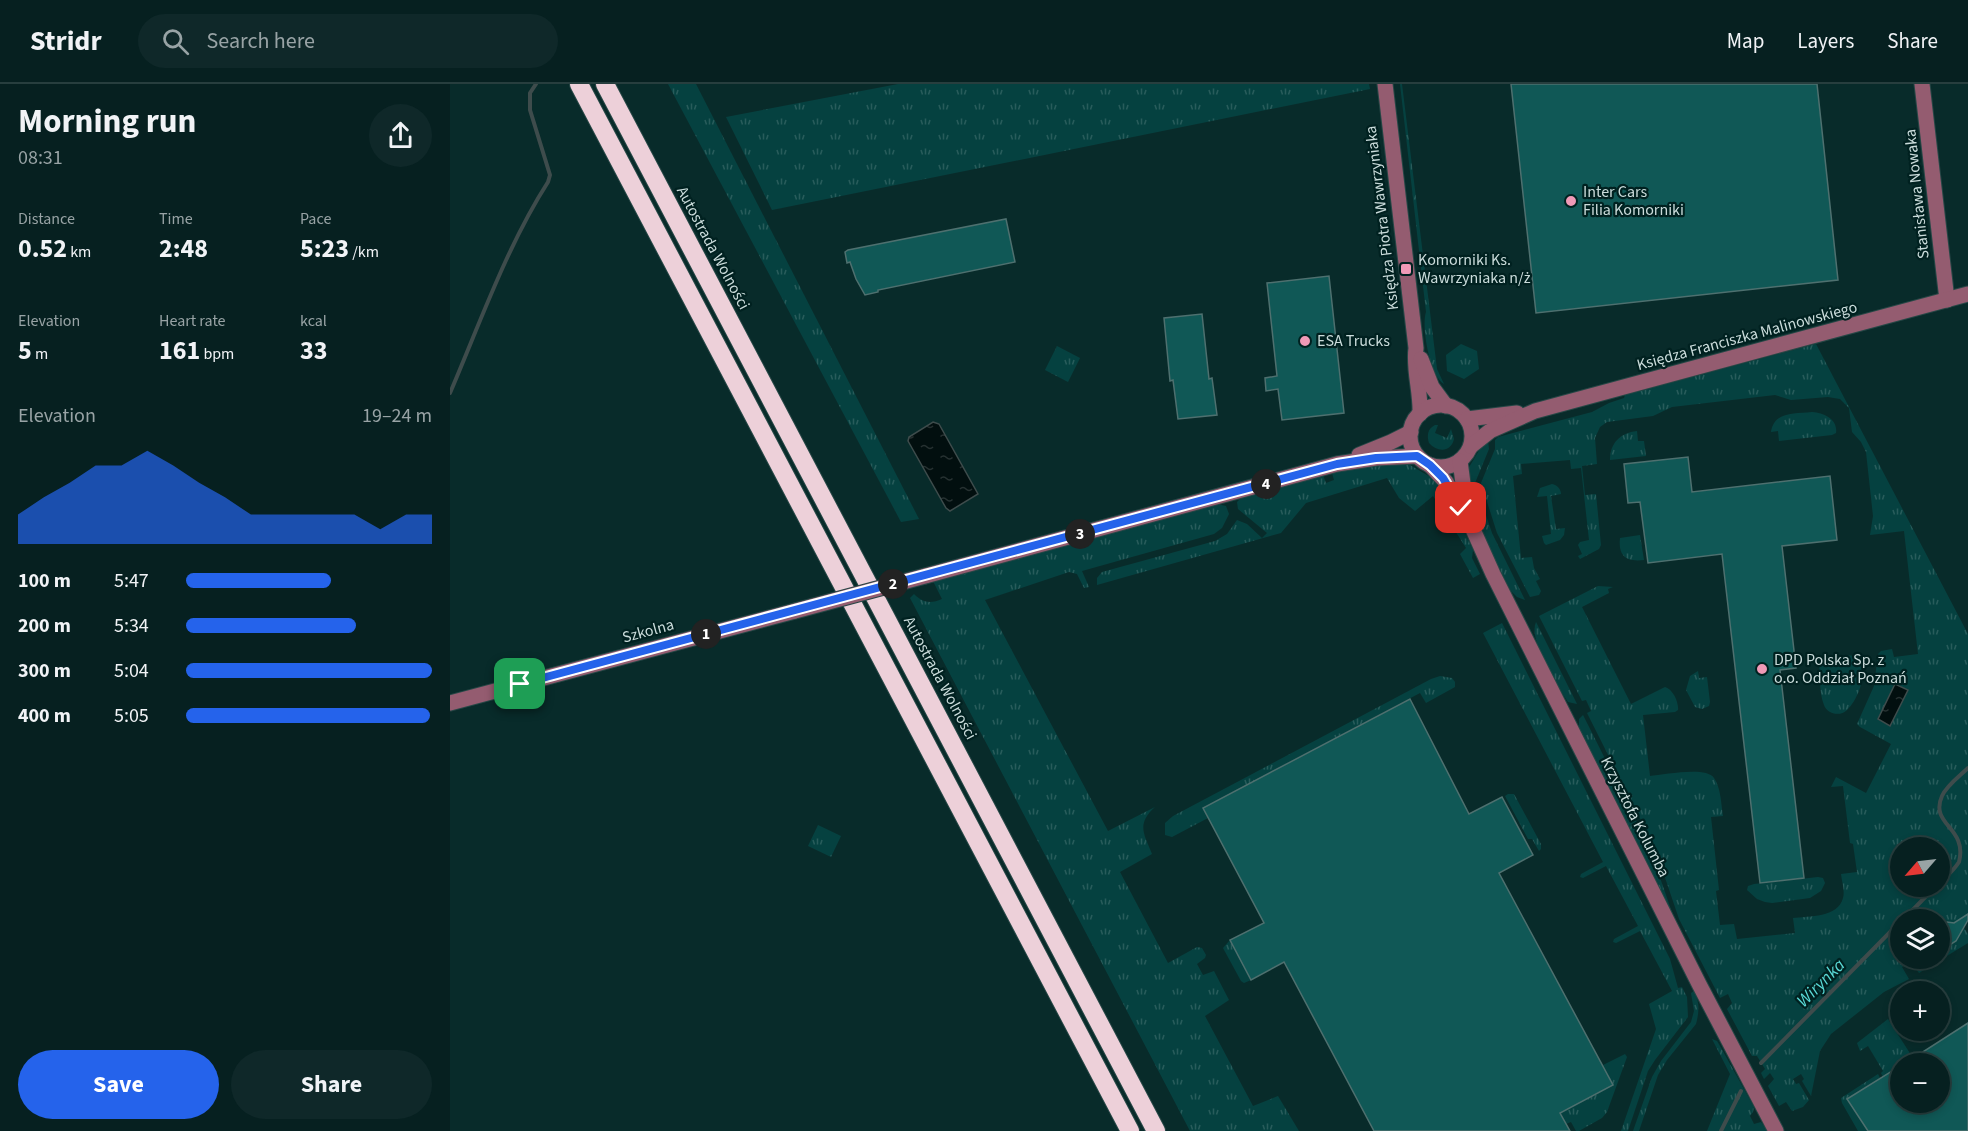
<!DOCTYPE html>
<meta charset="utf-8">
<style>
:root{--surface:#062020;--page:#0f2829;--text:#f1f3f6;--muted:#98a3a5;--line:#273e3e;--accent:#2563eb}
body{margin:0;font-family:"Source Sans 3",sans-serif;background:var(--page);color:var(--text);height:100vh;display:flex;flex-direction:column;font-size:22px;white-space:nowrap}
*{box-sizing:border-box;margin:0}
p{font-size:20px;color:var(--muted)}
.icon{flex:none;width:33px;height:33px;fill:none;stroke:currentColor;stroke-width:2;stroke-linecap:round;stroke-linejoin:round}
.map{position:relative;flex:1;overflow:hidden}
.side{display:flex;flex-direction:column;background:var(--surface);width:450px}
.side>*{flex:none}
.needle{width:39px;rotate:242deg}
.controls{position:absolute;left:1440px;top:753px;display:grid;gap:12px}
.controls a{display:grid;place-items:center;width:60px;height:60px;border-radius:50%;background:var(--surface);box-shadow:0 3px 9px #0003,0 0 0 2px var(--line);font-size:30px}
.pin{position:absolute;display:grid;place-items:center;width:51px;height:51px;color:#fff;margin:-26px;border-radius:12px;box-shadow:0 3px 9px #0006}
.km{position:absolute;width:30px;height:30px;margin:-15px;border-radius:50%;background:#222;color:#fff;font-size:16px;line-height:30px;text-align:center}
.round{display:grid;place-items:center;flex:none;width:63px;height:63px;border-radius:32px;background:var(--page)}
.headline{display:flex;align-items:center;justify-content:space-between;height:102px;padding:0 18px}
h1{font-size:33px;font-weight:700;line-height:45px}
.metrics{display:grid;grid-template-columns:repeat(3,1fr);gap:9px;height:102px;padding:6px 18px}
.metrics div{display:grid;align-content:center}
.metrics b{font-size:26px;font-weight:700}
.metrics small{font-size:16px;font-weight:400}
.metrics p{font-size:16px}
.chart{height:168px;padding:12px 18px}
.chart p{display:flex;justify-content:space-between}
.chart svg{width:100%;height:108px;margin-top:6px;fill:var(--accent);opacity:.7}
.primary-button{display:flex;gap:12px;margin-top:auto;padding:12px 18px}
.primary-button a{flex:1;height:69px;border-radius:36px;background:var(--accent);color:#fff;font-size:24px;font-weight:700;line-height:69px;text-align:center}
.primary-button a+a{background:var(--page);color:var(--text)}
ul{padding:0 18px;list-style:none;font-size:20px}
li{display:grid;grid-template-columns:96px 72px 1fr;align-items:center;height:45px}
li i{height:15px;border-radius:8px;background:var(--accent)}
header{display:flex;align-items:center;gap:36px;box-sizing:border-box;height:84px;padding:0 30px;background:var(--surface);border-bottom:2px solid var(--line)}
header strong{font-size:28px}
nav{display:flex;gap:33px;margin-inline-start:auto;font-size:21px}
.search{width:420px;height:54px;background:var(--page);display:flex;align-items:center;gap:15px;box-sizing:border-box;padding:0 21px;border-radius:33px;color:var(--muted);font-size:22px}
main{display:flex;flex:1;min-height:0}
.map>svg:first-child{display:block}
</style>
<header>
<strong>Stridr</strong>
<div class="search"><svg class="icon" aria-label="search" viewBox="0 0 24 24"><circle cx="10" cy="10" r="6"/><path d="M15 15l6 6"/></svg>Search here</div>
<nav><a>Map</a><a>Layers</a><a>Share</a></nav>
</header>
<main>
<section class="side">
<div class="headline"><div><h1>Morning run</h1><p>08:31</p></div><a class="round"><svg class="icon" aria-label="share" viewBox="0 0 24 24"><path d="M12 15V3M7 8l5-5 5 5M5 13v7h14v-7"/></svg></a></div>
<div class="metrics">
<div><p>Distance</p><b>0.52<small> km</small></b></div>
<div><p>Time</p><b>2:48</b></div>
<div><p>Pace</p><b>5:23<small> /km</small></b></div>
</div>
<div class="metrics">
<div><p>Elevation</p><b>5<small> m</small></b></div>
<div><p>Heart rate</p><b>161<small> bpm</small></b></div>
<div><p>kcal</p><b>33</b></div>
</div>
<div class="chart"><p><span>Elevation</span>19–24 m</p>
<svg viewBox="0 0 160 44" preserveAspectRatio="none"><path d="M0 44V32L10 25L20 19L30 12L40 12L50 6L60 12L70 19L80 25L90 32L100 32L110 32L120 32L130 32L140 38L150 32L160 32V44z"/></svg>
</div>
<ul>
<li><b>100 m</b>5:47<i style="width:59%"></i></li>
<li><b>200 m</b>5:34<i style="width:69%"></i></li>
<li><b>300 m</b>5:04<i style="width:100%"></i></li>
<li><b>400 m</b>5:05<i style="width:99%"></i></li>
</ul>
<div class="primary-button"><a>Save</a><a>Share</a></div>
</section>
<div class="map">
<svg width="1518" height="1047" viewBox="0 0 1518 1047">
<defs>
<pattern id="grass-tufts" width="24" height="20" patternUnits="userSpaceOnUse" patternTransform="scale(1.5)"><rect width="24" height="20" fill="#054140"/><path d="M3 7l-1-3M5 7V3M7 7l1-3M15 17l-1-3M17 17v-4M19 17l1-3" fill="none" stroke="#285c5b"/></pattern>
<pattern id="water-ripples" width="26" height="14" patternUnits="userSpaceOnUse" patternTransform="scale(1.5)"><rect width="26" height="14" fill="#020f0f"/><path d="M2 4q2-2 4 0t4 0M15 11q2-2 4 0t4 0" fill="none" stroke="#263131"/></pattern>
</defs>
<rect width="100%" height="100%" fill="#082b2a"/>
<g fill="url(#grass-tufts)" fill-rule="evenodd">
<polygon points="218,0 246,0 469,435 451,438"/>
<polygon points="448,0 919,0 920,5 322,126 276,33"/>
<path d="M950,0h2l35,285 7,15c-14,-8 -23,-57 -18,-72z"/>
<polygon points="1011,260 1027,267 1029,285 1014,295 997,287 996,271"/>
<path d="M1366,260l152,290v280l-9,6 9,14v9l-49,30 -8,-11 -9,5 7,12 -25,13 -53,42 -11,17 -9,45 -9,-15 2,-2 -3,-5 -8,5 3,5 3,-1 10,17 -6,7 -11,4 -6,-9 -7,4 -11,-20 6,-7 -4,-6 -6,6 -3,-6 4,-4 -8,-13h-5l-25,-47 5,-6 -4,-9 -8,4 -41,-79 -24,-71 -68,-135 4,-2 -5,-11 -4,1 -43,-85 59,-30 15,1 -5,2 1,4 -27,14 49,97 34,-17c8,2 14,16 13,23l-3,2 -32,3 7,61c14,-1 56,-10 64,2 7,10 7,26 9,38l-12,1 8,73 -3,1 4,34 14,-1 3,15 58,-6 -2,-15c16,-2 45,0 50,-20 2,-7 -1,-16 -2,-24l16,-2 -4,-28 -3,-1 -7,-57 -12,1 5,-10 30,16 25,-49 -31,-17 -3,-3 17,-38 4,-32 3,-3 11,-2 2,8 24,-3 -14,-123 -34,4 3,-19 -7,-64 -5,-10 -9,-10 -3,-24 -9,-9 -12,-2 -37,3 -16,-5 -103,12 -19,9 -46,6 -7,5 -5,11 2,26 -15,2 3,29 11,-1 5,51 -2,4 -19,10 -2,-3 4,-2 -4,-9 2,-3 9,-2 -8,-72 -10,1 -1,-9 -49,4 1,10 -9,2 8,82 11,-1 2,11 6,11 -4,2 5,10 -2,4 -9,2 -33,-64 -16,-50 14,-34v-9l3,-3 94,-25 17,-9 15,-5 1,-3zM1450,764h40v38h-40zM1450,836h40v38h-40z"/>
<polygon points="607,262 630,274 618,298 595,286"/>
<path d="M1362,328c12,1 26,7 24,21l-4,2 -53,6 -1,-10 -7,1c3,-21 24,-18 41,-20z"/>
<path d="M985,341h3l-3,8 12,5 4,-9 3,10c-3,13 -16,14 -25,4 -2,-7 -2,-14 6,-18z"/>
<path d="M1187,347l1,10h6l2,15 -36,4c0,-17 10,-27 27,-29z"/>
<polygon points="1038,356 1039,365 1025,399 1042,449 1075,516 1067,513 1061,507 1033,453 1024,430 1018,385 1031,363"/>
<polygon points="955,378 982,394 991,403 1001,421 1002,421 1023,466 1022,474 1030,490 1023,494 1010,470 1016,464 983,412 965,427 949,414 937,394 856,419 831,449 647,501 647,494 652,488 765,457 777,450 787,436 797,440 812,454 817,449 788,425 787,418 791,414 873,391 876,399 884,396 882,389 908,382"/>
<path d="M1102,400c5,1 9,5 9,10l-10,2 5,33 9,-1 -1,7 -4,5 -14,5 -2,-2 -2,-7 9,-2 -4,-38 -10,1 3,-9z"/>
<path d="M767,420l9,2 3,8 -7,14 -8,6 -132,37 7,16 -5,1 -7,-14 -8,-2 -84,28 123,231 47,-24c-19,17 -11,27 -3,47l-32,18 48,91 29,-16 5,1 4,7 -1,3 -8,6 6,11 11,-4 15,29 -24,16 48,90 25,-10 21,35h-109l-280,-533 4,-4c9,9 17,10 28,5l-9,-18z"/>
<path d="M1190,451l4,25c-17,2 -26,-3 -24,-22z"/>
<path d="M1086,538l41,82 -9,-2 -4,-6c-9,-16 -36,-57 -28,-74z"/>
<polygon points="1052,539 1220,875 1228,904 1232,903 1237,913 1238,933 1205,976 1198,987 1178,1047 1171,1047 1206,945 1199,920 1222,907 1190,847 1166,859 1163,858 1164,855 1188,842 1156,782 1133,794 1130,793 1131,790 1153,778 1033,549"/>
<path d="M1395,571c31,-1 15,44 2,55 -7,7 -20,4 -23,-5 -5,-12 -4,-30 -5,-43h4v-4l21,-1z"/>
<polygon points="1248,587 1249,594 1257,593 1260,618 1259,622 1252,625 1245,623 1236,606 1240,592"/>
<polygon points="990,592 1002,594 1005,598 1005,603 976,619 970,609 753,724 758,734 722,753 715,751 715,739 723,732 981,595"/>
<polygon points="1133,631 1199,762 1225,837 1129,644 1129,635"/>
<polygon points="1058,710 1064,710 1091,760 1091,765 1089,767 1082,755 1078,755 1055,712"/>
<polygon points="368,741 391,752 381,773 358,762"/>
<polygon points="1368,793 1373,794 1375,799 1371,807 1360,814 1322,819 1315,818 1307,815 1297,806 1298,802 1304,800"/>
<polygon points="780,856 801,896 794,899 791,897 773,864"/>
<path d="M1244,907c6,11 5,22 2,33l-29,36 -9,15 -19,56h-6l19,-54 9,-16 30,-39 3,-11 -3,-18z"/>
<polygon points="1438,935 1463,974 1454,979 1450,980 1450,982 1433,993 1431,989 1433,987 1418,962 1410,967 1407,959"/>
<polygon points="1262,955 1267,957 1270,962 1304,1023 1303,1028 1300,1032 1304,1040 1311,1038 1318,1047 1257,1047 1280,990"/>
<polygon points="1175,970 1177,973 1157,1028 1152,1034 1129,1047 1126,1047 1121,1038 1116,1040 1110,1029 1163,1001 1153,981"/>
<polygon points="1428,990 1430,994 1398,1015 1418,1047 1408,1047 1392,1019 1391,1014"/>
</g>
<g fill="url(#water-ripples)" stroke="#3e4c4c" stroke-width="1.5">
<polygon points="483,338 489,340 528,410 500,427 496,424 458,357 459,353"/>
<polygon points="1445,600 1458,606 1440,642 1428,635"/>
</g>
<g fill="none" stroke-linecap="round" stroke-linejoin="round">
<g stroke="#3e4c4c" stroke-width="4">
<path d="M0,309c30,-70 57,-147 98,-211l2,-7 -20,-65v-17l6,-9"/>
<path d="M1490,799c6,-6 14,-13 19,-21 9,-35 -30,-37 -17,-66 5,-11 18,-20 26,-28"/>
<polyline points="1453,836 1486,802"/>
<polyline points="1311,979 1450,838"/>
<polyline points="1271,1047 1291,1007"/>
</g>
</g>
<g fill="#105856" stroke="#4e706f" stroke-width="1.5">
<polygon points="1061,0 1367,0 1388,196 1086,229"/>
<polygon points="556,135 565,178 428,206 428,208 415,211 406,195 400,178 397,179 395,168 398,166"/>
<polygon points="879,192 894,329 832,336 828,305 816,307 815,294 827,292 817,199"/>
<polygon points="752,230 759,295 762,294 767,331 728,335 723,296 720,297 714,234"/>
<polygon points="1238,373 1242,408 1380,392 1387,456 1332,462 1346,584 1330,586 1354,794 1310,799 1272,470 1198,479 1190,418 1178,419 1174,380"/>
<polygon points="960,615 1019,730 1052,713 1083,771 1049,789 1163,1001 1110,1029 1120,1047 924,1047 834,878 801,896 780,856 814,839 753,724"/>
<polygon points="1518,830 1518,836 1506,857 1498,862 1490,860 1490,840 1497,838 1504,839"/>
<polygon points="1518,939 1518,1047 1418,1047 1397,1015 1450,982 1450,1018 1490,1018 1490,980 1454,980"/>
</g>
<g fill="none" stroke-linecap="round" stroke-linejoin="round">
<g stroke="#274746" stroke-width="17">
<g id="minor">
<path d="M935,0l31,264c-3,22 5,43 4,66"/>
<polyline points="1472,0 1497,216"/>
<polyline points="971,275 982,303 996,322"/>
<circle cx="991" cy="352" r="31"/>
<polyline points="1017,335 1067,329"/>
<polyline points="1021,362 1040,347 1085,327 1518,210"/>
<polyline points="909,371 941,358 961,348"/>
<polyline points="1010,377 1017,429"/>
<polyline points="980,381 996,398 1017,432 1043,490 1249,900 1326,1047"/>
<polyline points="475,492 887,380 926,374 967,372"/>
<polyline points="0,619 345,527"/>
</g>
</g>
<g stroke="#274746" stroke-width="20">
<g id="highway">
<polyline points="129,0 680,1047"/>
<polyline points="155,0 706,1047"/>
</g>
</g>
<use href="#minor" stroke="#945c70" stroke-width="15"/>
<use href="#highway" stroke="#edd0d9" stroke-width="18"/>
<g stroke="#274746" stroke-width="17" stroke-linecap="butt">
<polyline id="minor-bridge" points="345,527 475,492"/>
</g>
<use href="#minor-bridge" stroke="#945c70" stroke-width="15"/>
</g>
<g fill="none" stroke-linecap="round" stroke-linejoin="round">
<g stroke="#fff" stroke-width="12">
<polyline id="route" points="70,600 887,380 926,374 967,372 980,381 993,394 1011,424"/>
</g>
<use href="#route" stroke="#2563eb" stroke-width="8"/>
</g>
<g fill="#f09ab7" stroke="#002120" stroke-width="2">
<circle cx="1121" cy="117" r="6"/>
<rect x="950" y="179" width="12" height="12" rx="3"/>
<circle cx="855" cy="257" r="6"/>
<circle cx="1312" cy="585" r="6"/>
</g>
<g text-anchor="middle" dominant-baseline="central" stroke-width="4.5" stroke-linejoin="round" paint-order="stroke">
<g font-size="16" fill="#cadcdb" stroke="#002120" text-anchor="start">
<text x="1133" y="108">Inter Cars<tspan x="1133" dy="18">Filia Komorniki</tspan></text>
<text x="968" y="176">Komorniki Ks.<tspan x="968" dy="18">Wawrzyniaka n/ż</tspan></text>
<text x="867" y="257">ESA Trucks</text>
<text x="1324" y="576">DPD Polska Sp. z<tspan x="1324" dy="18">o.o. Oddział Poznań</tspan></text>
</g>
<g font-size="16" fill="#cadcdb" stroke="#002120">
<text transform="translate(1467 110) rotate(-96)">Stanisława Nowaka</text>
<text transform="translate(932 134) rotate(-97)">Księdza Piotra Wawrzyniaka</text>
<text transform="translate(263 164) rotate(62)">Autostrada Wolności</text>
<text transform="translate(1297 252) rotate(-15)">Księdza Franciszka Malinowskiego</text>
<text transform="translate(198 547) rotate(-15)">Szkolna</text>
<text transform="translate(490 594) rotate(62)">Autostrada Wolności</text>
<text transform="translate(1185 733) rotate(63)">Krzysztofa Kolumba</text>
</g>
<g font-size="18" font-style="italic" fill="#59d9d6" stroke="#002120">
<text transform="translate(1371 899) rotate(-45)">Wirynka</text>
</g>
</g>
</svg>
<div class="controls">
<a><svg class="needle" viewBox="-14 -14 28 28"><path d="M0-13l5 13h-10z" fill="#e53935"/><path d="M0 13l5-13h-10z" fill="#98a3a5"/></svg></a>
<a><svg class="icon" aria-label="layers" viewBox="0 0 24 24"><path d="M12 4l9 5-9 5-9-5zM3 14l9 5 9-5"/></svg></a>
<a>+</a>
<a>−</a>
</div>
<div class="pin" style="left:70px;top:600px;background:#1e9e55"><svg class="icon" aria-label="arrive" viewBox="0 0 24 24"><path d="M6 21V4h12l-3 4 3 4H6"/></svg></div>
<div class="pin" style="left:1011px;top:424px;background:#d93025"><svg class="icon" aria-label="check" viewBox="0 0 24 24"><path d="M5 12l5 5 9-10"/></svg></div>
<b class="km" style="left:256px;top:550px">1</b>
<b class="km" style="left:443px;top:500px">2</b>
<b class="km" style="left:630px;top:450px">3</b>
<b class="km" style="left:816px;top:400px">4</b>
</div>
</main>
